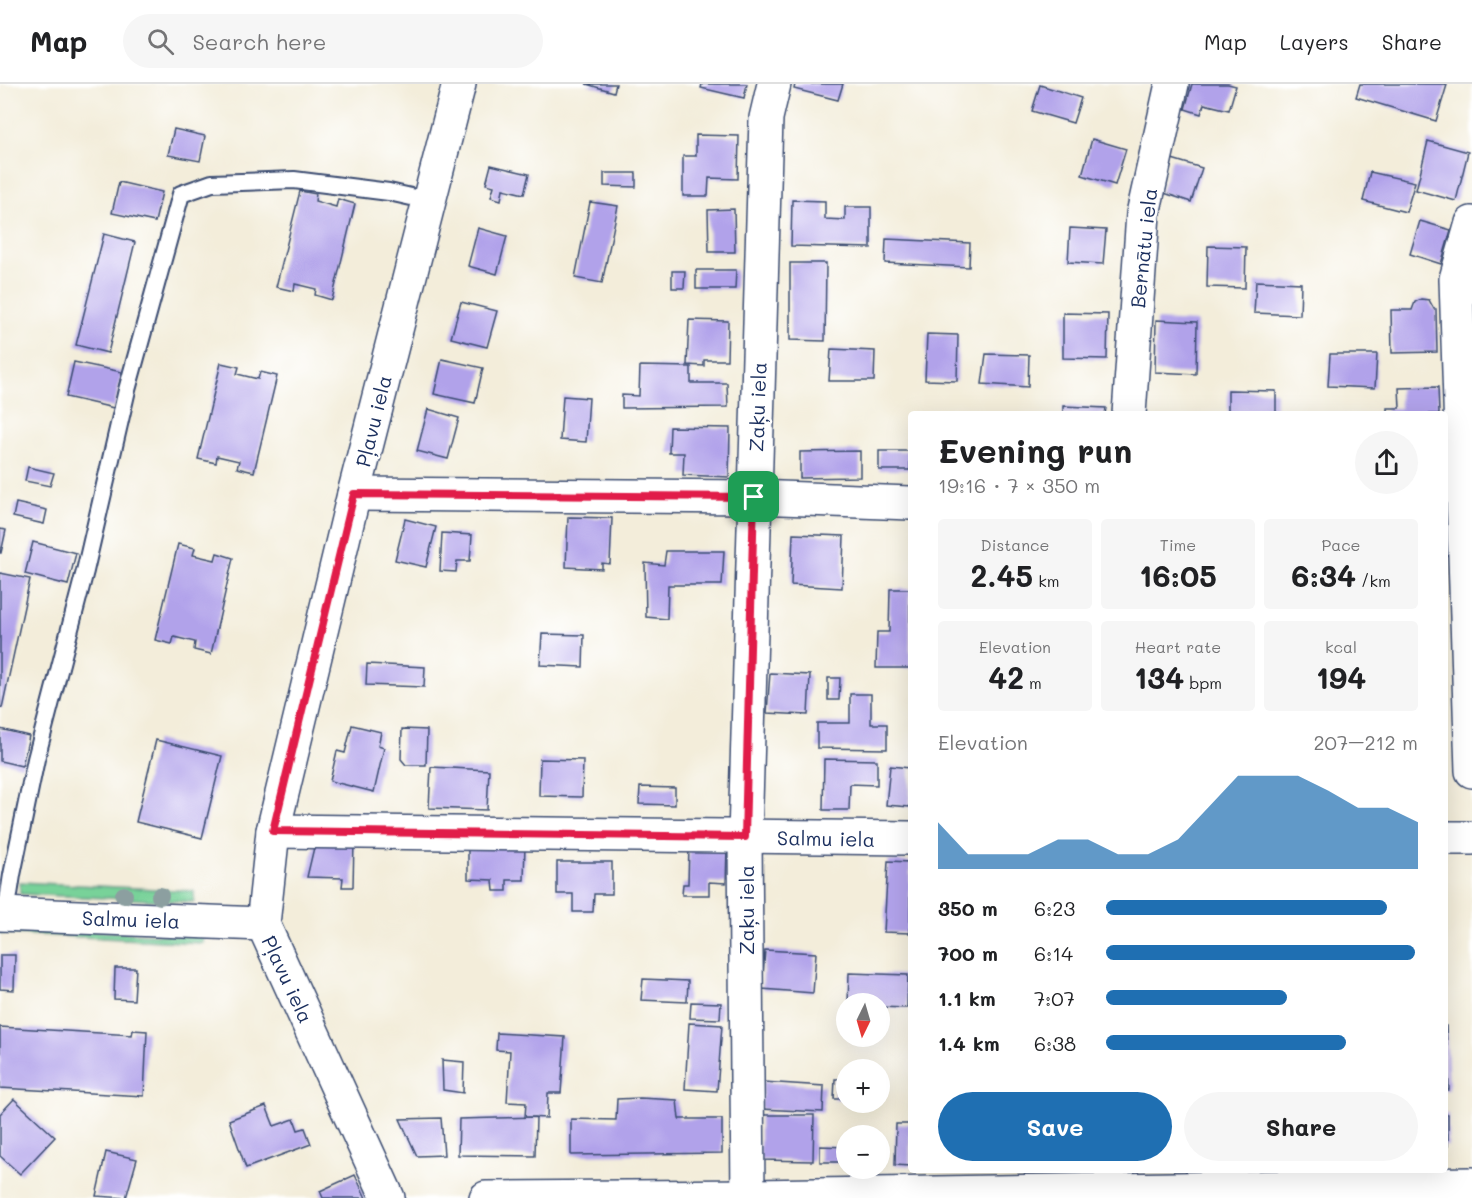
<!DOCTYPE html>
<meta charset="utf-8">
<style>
:root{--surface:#fff;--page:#f6f6f6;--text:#202124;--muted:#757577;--line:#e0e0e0;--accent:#1f6fb2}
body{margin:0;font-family:Mali,sans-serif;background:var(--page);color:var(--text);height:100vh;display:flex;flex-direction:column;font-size:22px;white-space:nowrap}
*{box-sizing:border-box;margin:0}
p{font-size:20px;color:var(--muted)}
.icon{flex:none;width:33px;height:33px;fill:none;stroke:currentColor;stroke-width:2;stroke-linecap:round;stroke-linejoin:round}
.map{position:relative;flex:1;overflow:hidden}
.drawer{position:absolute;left:908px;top:327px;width:540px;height:762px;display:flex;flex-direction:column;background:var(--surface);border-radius:6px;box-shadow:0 6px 24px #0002}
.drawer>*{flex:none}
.needle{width:39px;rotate:185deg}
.tools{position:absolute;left:836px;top:909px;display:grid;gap:12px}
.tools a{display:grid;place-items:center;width:54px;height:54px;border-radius:50%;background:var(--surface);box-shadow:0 6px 24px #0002;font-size:30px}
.pin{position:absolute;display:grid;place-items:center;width:51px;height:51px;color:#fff;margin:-26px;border-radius:12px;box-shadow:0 3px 9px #0006}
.round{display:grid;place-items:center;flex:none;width:63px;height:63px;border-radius:32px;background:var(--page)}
.summary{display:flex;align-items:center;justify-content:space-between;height:102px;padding:0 30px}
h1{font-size:33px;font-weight:700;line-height:45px}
.metrics{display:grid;grid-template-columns:repeat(3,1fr);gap:9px;height:102px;padding:6px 30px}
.metrics div{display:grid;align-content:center;border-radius:6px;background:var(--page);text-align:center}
.metrics b{font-size:30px;font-weight:700}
.metrics small{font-size:16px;font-weight:400}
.metrics p{font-size:16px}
.chart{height:168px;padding:12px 30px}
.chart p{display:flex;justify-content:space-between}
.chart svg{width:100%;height:108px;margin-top:6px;fill:var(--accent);opacity:.7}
.button{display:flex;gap:12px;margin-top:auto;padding:12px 30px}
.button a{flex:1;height:69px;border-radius:36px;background:var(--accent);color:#fff;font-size:24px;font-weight:700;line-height:69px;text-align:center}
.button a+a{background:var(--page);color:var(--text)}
ul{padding:0 30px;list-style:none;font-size:20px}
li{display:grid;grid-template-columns:96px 72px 1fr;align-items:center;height:45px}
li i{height:15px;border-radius:8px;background:var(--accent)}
header{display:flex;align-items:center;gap:36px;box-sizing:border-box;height:84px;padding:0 30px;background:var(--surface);border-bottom:2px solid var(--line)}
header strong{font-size:28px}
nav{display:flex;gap:33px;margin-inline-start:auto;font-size:21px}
.search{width:420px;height:54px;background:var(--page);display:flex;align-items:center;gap:15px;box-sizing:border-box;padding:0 21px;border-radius:33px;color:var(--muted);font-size:22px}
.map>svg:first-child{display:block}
</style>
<header>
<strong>Map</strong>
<div class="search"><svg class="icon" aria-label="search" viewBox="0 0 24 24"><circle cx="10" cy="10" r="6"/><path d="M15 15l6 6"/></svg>Search here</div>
<nav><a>Map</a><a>Layers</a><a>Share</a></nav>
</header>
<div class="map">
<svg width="1472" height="1114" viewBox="0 0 1472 1114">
<rect width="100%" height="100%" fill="#fff"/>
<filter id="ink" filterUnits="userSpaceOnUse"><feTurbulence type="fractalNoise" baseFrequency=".0167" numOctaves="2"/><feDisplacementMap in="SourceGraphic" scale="12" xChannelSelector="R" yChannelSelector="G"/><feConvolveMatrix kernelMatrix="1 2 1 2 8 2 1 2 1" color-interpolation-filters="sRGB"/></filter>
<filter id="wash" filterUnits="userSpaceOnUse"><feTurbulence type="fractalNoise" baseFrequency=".008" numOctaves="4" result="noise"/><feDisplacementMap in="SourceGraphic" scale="24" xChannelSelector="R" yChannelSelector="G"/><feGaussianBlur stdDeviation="1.35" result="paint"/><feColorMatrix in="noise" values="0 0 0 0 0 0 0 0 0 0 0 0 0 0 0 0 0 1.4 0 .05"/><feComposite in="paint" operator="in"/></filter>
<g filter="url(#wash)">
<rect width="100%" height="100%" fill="#f3edda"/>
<g fill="#78d299" stroke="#4a807c" stroke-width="1.5">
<polygon points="20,798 194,807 194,818 20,810"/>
<polygon points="0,842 203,853 203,859 0,849"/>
</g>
<g id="blocks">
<g fill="#b1a2ea">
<polygon points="586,0 616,0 614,8"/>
<polygon points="702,0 747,0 744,14 701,4"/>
<polygon points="795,0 843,0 838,16 794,5"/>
<polygon points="1192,0 1228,0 1236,2 1229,26 1204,20 1201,30 1185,25"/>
<polygon points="1360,0 1445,0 1447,1 1436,37 1356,13"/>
<polygon points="1040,1 1081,14 1073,39 1032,27"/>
<polygon points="174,45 205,52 200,77 168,71"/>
<polygon points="696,51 739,52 738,95 709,94 708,112 683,112 683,72 696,72"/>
<polygon points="1092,55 1126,65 1115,101 1082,91"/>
<polygon points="1428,57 1468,68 1456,117 1416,106"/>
<polygon points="1172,75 1202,84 1191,118 1161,108"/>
<polygon points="491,81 529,90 524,110 503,105 501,116 491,113 494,102 486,100"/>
<polygon points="1370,88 1415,98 1406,128 1363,117"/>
<polygon points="604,89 636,89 636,103 604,102"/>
<polygon points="119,98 162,108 155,138 112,129"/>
<polygon points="300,107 316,110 315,117 336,123 338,115 355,120 332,216 315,211 316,205 295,200 294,207 276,203"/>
<polygon points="792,116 825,117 825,135 845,136 845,123 871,123 871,164 791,162"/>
<polygon points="590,118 618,122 602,199 575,194"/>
<polygon points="734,125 735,168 709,168 708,126"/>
<polygon points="1420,137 1451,146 1441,180 1410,170"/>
<polygon points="478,144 507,152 497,190 468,182"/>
<polygon points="1070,144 1106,146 1103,180 1068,178"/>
<polygon points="104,150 135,158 108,269 76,261"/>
<polygon points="886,155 970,159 969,183 885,179"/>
<polygon points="1208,162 1246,163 1245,204 1207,203"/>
<polygon points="790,179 826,179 825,257 790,256"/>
<polygon points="696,186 736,186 735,205 696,205"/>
<polygon points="672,187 685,187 684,204 672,204"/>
<polygon points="1256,197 1301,199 1300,231 1254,229"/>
<polygon points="1421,215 1429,216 1434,225 1436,225 1437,268 1392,269 1391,226 1412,226 1415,218"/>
<polygon points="461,218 497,227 487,263 451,254"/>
<polygon points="1063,229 1108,230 1107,275 1063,274"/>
<polygon points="689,236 728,237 727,276 704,276 704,282 687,281"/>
<polygon points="1156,236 1197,238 1196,290 1155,288"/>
<polygon points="927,250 958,251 957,297 925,296"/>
<polygon points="831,265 875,267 874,297 829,297"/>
<polygon points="986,270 1029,271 1028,303 982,300"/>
<polygon points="1330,270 1377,270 1375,304 1328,302"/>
<polygon points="442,275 483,284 475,319 434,310"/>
<polygon points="74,278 122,288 114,324 66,313"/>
<polygon points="221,279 239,283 237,290 258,295 260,288 277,292 254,388 237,384 239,377 217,372 216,379 198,375"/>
<polygon points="640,282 691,283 691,299 727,299 728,323 622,324 622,311 639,312"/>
<polygon points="1438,303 1439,330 1387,330 1387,324 1400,324 1399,304"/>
<polygon points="1228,306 1276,307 1276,330 1228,330"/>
<polygon points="563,312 589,314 586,358 560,356"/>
<polygon points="1063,322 1106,324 1105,330 1063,330"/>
<polygon points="428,325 459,334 448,375 417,367"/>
<polygon points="670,343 730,344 729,393 683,391 684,369 669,369"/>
<polygon points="860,367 860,393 800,394 800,368"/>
<rect x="879" y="367" width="31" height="19"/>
<polygon points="28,383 54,389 50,402 25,397"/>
<polygon points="16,419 47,426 44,440 13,433"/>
<polygon points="568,433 612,434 610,480 602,479 602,485 566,483"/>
<polygon points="405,435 436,443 426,483 395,476"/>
<polygon points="0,445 6,446 1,469 0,469"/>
<polygon points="442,449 472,451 470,477 457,477 456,488 440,487"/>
<polygon points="793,450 844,452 842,504 791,501"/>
<polygon points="33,458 76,469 68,501 25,490"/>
<polygon points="178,460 195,464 193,471 215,476 217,469 233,474 211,570 194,566 195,558 174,553 172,560 155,556"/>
<polygon points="666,467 724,467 722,501 668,501 667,535 646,533 645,479 664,481"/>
<polygon points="0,489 30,495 2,624 0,623"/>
<polygon points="890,505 910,505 910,584 876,584 877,548 889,548"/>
<polygon points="542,550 584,551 583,583 540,581"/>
<polygon points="367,580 425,583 424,603 366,601"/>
<polygon points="770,589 810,591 808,631 767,629"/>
<polygon points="828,594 840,594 839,616 828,616"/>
<polygon points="850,610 871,610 871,640 887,640 887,665 817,664 817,639 850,639"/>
<polygon points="352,641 381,648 378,662 384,664 374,708 330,697 337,667 345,669"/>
<polygon points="0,645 29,652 22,682 0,677"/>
<polygon points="402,645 427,646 426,681 406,681 401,675"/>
<polygon points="156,656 222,672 202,754 136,738"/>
<polygon points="540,675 583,676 582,713 539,712"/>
<polygon points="824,675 877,676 877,701 850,700 849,726 823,726"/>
<polygon points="890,682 910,684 910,723 886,721"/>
<polygon points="431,683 489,686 487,726 429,724"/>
<polygon points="640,703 675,704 675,721 639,720"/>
<polygon points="316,755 354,756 353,803 342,803 343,794 307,793"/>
<polygon points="468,758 525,760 524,796 507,796 507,807 494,807 493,796 468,795"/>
<polygon points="689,761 727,763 726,799 709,798 709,811 682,811 683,800 688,800"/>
<polygon points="888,777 910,778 910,849 884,848"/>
<polygon points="557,778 612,778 612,810 594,810 593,828 573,828 573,810 557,810"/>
<polygon points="765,866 816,869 813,909 762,905"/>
<polygon points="0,871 15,871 14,906 0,905"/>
<polygon points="115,884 136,884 134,916 114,915"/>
<polygon points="849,889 908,891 907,924 879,923 879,920 848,920"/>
<polygon points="643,895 688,897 687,918 641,916"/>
<polygon points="691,918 721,919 720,935 690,934"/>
<polygon points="689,939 722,941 717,1007 685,1005"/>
<polygon points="1444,942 1446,942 1449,1006 1444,1006"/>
<polygon points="0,943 132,951 133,946 147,947 144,1012 0,1004"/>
<polygon points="497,949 565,953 561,1009 548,1009 547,1034 525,1033 526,1019 507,1018 510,967 496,966"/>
<polygon points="442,976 464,978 463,1009 443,1006"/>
<polygon points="835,995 846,995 846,1015 834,1015"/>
<polygon points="763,998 824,1002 823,1028 761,1025"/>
<polygon points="640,1014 677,1016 679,1035 722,1035 722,1069 571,1071 571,1035 616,1036 617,1015"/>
<polygon points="14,1015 55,1053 20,1090 0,1072 0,1030"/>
<polygon points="266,1022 274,1042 294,1035 298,1046 305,1044 311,1060 246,1084 229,1036"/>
<rect x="1444" y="1030" width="4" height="32"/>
<polygon points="760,1031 814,1031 813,1077 760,1076"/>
<polygon points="536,1033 535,1072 458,1071 459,1035"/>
<polygon points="441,1034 444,1071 417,1072 400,1035"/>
<polygon points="896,1040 910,1040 910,1082 895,1081"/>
<polygon points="820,1062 846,1063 846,1078 820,1078"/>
<polygon points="106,1068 137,1075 126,1114 96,1112"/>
<polygon points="355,1091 366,1114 323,1114 320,1107"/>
</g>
</g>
</g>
<g filter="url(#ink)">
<use href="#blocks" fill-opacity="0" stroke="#3b4c71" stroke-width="1.5"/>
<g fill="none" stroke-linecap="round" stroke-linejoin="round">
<g stroke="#3b4c71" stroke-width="20">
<polyline id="lane" points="6,830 12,791 36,675 85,487 127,306 181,110 212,99 294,96 389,108 429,117"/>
</g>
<g stroke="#3b4c71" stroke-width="36">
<g id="street">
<polyline points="1472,139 1456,195 1472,687"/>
<polyline points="1129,330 1143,130 1172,0"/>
<polyline points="354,410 754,413 910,419"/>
<polyline points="273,747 910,754"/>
<polyline points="1444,754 1472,754"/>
<polyline points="0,830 263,840"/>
<polyline points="388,1114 263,840 273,747 354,410 459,0"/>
<polyline points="486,1114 755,1112 1472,1100"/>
<polyline points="748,1114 745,753 766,34 774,0"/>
</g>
</g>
<use href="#lane" stroke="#fff" stroke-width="16"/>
<use href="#street" stroke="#fff" stroke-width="33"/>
</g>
<g fill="#8c9fa0">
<circle cx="124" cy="811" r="9"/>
<circle cx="160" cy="812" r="9"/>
</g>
</g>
<g fill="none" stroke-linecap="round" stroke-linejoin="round" filter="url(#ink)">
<g stroke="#fff" stroke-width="12">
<polygon id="route" points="354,410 754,413 745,753 273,747"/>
</g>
<use href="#route" stroke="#e11d48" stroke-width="8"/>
</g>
<g text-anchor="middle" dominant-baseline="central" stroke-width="4.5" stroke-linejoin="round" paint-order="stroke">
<g font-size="20" fill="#1b2f5e" stroke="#fff">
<text transform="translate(1143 164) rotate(-84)">Bernātu iela</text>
<text transform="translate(757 323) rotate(-88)">Zaķu iela</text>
<text transform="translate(373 337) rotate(-76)">Pļavu iela</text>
<text transform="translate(826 754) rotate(1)">Salmu iela</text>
<text transform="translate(746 826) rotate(-90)">Zaķu iela</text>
<text transform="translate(131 835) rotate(2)">Salmu iela</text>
<text transform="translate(288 895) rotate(65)">Pļavu iela</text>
</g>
</g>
</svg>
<div class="tools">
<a><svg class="needle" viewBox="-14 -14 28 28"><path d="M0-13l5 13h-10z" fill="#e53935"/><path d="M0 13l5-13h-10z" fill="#757577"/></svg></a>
<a>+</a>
<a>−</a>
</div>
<div class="pin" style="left:754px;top:413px;background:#1e9e55"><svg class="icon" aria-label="arrive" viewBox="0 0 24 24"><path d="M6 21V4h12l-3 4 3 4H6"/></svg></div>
<section class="drawer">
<div class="summary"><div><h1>Evening run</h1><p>19:16 · 7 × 350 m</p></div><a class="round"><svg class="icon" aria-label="share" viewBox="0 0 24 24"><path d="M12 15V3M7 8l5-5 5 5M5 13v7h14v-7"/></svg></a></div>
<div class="metrics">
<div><p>Distance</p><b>2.45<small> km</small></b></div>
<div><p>Time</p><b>16:05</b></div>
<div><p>Pace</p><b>6:34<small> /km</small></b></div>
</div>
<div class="metrics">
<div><p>Elevation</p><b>42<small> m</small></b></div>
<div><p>Heart rate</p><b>134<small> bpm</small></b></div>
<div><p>kcal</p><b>194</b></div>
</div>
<div class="chart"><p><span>Elevation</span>207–212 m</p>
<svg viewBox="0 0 160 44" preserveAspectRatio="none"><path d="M0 44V25L10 38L20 38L30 38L40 32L50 32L60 38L70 38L80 32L90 19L100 6L110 6L120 6L130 12L140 19L150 19L160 25V44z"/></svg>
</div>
<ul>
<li><b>350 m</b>6:23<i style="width:90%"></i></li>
<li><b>700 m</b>6:14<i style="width:99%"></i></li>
<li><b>1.1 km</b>7:07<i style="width:58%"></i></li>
<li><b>1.4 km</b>6:38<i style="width:77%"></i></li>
</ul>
<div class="button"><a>Save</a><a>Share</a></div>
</section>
</div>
